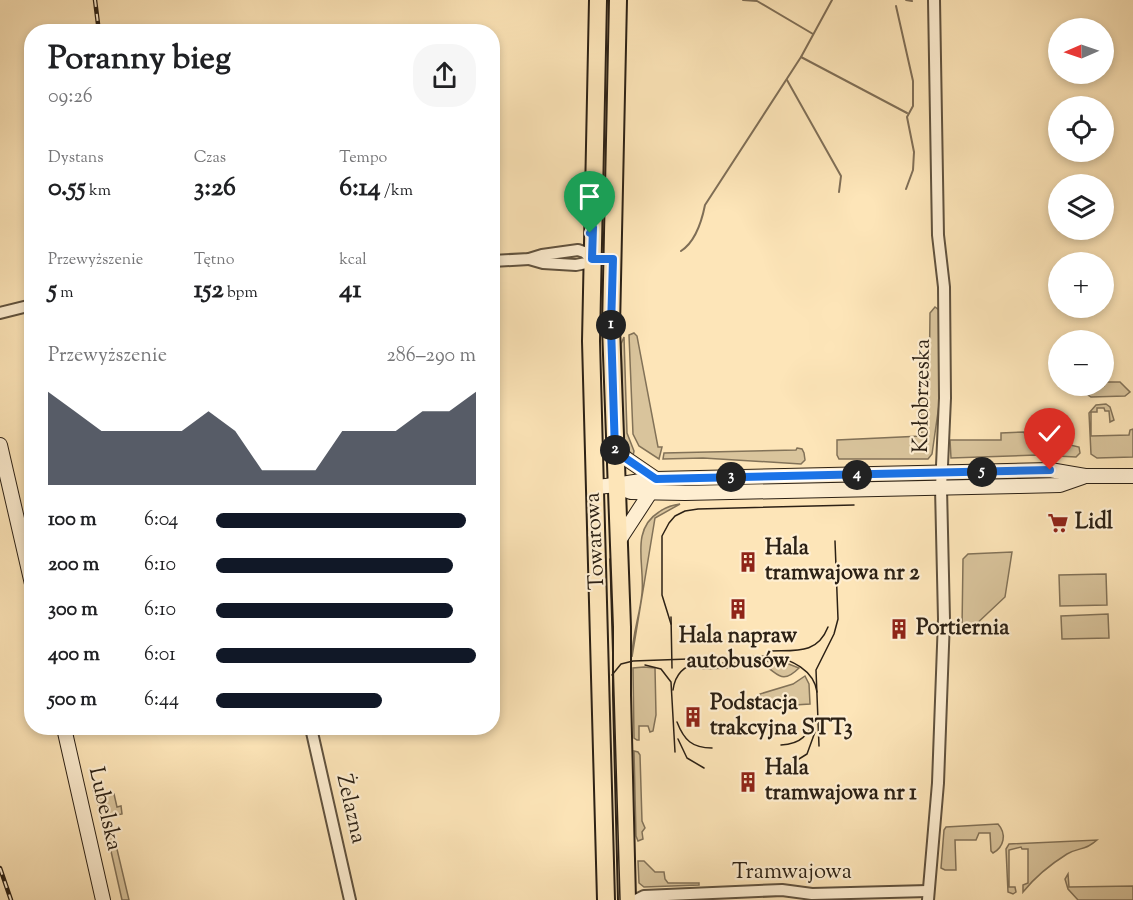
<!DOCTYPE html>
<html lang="pl">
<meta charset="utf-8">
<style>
:root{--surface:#fff;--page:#f6f6f6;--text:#202124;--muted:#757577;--accent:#111827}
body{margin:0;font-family:"Sorts Mill Goudy",serif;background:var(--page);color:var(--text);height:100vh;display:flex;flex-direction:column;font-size:22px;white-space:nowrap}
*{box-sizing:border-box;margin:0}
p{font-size:20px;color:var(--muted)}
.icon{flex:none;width:33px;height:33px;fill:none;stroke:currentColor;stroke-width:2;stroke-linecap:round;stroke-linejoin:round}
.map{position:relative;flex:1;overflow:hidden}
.details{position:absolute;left:24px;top:24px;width:476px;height:711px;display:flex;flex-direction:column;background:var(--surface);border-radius:24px;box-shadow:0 3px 9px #0003}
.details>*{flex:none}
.needle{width:39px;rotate:268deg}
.tools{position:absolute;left:1048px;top:18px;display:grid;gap:12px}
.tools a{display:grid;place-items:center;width:66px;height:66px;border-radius:50%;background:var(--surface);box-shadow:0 3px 9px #0003;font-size:30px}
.pin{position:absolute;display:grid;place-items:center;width:51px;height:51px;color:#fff;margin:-62px -26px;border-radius:50% 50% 50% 0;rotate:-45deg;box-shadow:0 0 6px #0007}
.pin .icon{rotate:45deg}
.km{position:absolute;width:30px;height:30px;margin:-15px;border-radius:50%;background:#222;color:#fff;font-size:16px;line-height:30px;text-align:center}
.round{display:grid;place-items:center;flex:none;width:63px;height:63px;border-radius:24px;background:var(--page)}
.summary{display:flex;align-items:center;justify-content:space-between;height:102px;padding:0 24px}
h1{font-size:33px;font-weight:800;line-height:45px}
.stats{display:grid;grid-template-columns:repeat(3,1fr);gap:9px;height:102px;padding:6px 24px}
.stats div{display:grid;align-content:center}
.stats b{font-size:26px;font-weight:800}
.stats small{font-size:16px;font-weight:400}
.stats p{font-size:16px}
.chart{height:168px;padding:12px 24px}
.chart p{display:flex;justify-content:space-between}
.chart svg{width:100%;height:108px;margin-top:6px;fill:var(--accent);opacity:.7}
ul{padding:0 24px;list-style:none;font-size:20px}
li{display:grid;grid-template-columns:96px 72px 1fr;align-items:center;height:45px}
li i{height:15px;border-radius:8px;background:var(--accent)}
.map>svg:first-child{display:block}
</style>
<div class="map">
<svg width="1133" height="900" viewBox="0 0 1133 900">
<rect width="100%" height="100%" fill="#fde5b8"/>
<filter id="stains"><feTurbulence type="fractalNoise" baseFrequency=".00333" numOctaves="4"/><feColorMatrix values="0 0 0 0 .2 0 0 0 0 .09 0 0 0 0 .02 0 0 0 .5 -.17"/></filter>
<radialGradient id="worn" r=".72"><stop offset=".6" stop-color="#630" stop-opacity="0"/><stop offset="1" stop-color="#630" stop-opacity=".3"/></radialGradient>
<g fill="#d9c49c" stroke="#827258" stroke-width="1.5">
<polygon points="935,307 939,310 940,398 932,454 928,459 839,459 837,455 837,440 922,436 921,399 929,393 930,313"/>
<polygon points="634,333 637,336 658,447 662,447 659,459 639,446 633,434 629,335"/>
<polygon points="624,337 627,433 634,451 633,456 623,443 620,419 622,378 621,344"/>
<polygon points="1104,382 1120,382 1130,392 1125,396 1091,397 1085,393 1084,386 1104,386"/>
<polygon points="1106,404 1110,407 1114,420 1110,422 1109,411 1105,411 1104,408 1097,408 1097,412 1091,412 1091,436 1129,435 1130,430 1133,429 1133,457 1097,458 1091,454 1089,413 1096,405"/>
<polygon points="1024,432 1025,435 1056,435 1066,444 1079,447 1080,453 1076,457 1037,455 951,458 950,440 1001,440 1001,433"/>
<polygon points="797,448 802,449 804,453 805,460 801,464 703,458 663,459 664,453 796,450"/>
<path d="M680,504l-25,14 -23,139c0,-22 8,-42 10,-64 3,-28 -12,-63 17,-81 7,-5 13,-7 21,-8z"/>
<polygon points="1012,552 1005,597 972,628 962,628 963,559 968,554"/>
<polygon points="1106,574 1107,605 1060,606 1059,575"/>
<polygon points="1108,614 1109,638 1062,639 1061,616"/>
<path d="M773,661l13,2 13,5c-19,19 -22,2 -37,-3 -9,-4 -24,0 -33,0l-1,3 -25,1v-3l-13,1 11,-3z"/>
<polygon points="644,667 655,668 656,715 653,731 650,732 648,726 639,726 639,740 637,740 634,738 633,668"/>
<polygon points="805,676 809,684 810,704 760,707 760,694 793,684"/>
<polygon points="634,751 638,752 640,755 642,821 645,828 642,832 643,839 638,841 636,836"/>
<polygon points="103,788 105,796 114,794 117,807 121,806 122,814 103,818 93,790"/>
<path d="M998,824c9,10 6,23 -5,29l-2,-2 -1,-18h-11l-3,7h-21l1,30h-11l-4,-2 3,-38 2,-3z"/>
<polygon points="112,828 129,900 122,900 106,829"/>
<path d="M1097,840c-12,11 -18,7 -30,14 -16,10 -32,23 -44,38v-7l5,-2v-34h-6l-1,-2 -12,3v37h6l1,5 -3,2 -5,-2 -2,-43 3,-5z"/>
<polygon points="638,861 644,861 655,872 664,872 665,879 668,883 699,883 699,885 644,887 639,883"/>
<polygon points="1068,874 1069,887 1133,886 1133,900 1078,900 1068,889 1065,879"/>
</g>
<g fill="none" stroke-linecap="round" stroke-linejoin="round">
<g stroke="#7f6e56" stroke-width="2">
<polyline points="743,0 757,1 813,34"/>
<polyline points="906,0 912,1"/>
<polyline points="896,6 913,81 913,106 907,117 914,152 913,170 906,189"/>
<polyline points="801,57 907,113"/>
<polyline points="787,80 841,176 839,192"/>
<path d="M681,251c14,-9 21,-31 24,-46l96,-148 31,-57"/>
</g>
<g stroke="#60523e" stroke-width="14">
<g id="street">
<polyline points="529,259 543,263 576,265 586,263 592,259 613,259"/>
<polyline points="492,261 529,259 542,255 578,250 584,252 592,259"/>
<polyline points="0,313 32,305"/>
<polyline points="311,728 350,900"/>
<polyline points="636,900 644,896 782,890 812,894 928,891"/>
<polyline points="928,900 938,783 944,619 941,488 945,398 944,287 938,235 934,0"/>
</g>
</g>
<g stroke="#2c2115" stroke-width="16">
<g id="secondary">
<polyline points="0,445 32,584"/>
<polyline points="615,451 656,479"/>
<polyline points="616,486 631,492 685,493 1020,486 1060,485 1083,477"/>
<path d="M595,487c21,-1 40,-6 61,-8l394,-9 35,6h48"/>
<polyline points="618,542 650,493"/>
<polyline points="64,728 103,900"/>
</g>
</g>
<g stroke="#2c2115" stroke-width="20">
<g id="primary">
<polyline points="598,0 591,341 606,900"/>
<polyline points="618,0 611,327 622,627 622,695 627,900"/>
</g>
</g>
<use href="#street" stroke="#feeed1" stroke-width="10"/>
<use href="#secondary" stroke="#feeed1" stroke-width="14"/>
<use href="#primary" stroke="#fde5b8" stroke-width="16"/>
<g stroke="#2c2115" stroke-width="1.5">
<polyline points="610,559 620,900"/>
<polyline points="671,617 672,668"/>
<polyline points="671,624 662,595 662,536 669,523 675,516 685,511 698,509 854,505"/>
<path d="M770,651c25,-1 47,4 58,-24"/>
<polyline points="645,665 661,669 671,682 675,752"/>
<path d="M612,675l9,-11 12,-3 138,-5c20,3 43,14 46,36"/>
<path d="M673,690c2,-15 11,-25 27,-27"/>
<path d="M677,722c7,18 15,26 35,26"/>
<polyline points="678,739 687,758 704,768"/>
<path d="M781,745c20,-1 28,-10 33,-28"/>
<polyline points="819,746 816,670 834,634 838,619 835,541"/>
<polyline points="791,764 807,754 815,732"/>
</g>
<g stroke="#2c2115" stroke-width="4.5">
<g id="rail">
<polyline points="95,0 99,32"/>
<polyline points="0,868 11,900"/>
</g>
</g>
<use href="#rail" stroke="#feeed1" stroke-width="2" stroke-dasharray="7" stroke-linecap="butt"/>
</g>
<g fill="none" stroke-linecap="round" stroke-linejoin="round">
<g stroke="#fff" stroke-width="12">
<polyline id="route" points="590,233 593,227 592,259 613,259 611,327 615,451 656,479 1050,470"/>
</g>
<use href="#route" stroke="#1a73e8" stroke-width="8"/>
</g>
<defs>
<g id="supermarket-bare" transform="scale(1.62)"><path d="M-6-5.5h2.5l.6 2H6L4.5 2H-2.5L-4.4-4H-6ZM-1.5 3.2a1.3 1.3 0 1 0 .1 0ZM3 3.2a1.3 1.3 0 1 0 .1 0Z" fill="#8f2418" stroke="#feeed1" stroke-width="2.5" paint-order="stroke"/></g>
<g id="building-bare" transform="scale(1.62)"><path d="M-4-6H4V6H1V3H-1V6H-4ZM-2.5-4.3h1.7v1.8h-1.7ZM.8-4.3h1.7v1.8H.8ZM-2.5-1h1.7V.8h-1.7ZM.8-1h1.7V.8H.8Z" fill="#8f2418" stroke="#feeed1" stroke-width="2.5" paint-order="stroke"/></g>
</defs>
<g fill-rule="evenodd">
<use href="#supermarket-bare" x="1058" y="523"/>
<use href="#building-bare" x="748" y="562"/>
<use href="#building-bare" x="738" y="609"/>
<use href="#building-bare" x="899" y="629"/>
<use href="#building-bare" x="693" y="717"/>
<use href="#building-bare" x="748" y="782"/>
</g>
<g text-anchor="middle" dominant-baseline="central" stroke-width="4.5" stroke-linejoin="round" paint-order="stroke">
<g font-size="22" fill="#2c2115" stroke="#feeed1">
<text transform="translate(923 396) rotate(-89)">Kołobrzeska</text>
<text transform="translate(596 541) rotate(-93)">Towarowa</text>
<text transform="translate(104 809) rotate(77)">Lubelska</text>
<text transform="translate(350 809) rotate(77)">Żelazna</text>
<text x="792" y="873">Tramwajowa</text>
</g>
<g font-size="22" font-weight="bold" fill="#2c2115" stroke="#feeed1" text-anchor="start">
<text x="1075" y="523">Lidl</text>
<text x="765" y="549">Hala<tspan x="765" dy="25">tramwajowa nr 2</tspan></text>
<text x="916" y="629">Portiernia</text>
<text x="738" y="637" text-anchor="middle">Hala napraw<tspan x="738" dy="25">autobusów</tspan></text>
<text x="710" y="704">Podstacja<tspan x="710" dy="25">trakcyjna STT3</tspan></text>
<text x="765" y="769">Hala<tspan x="765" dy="25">tramwajowa nr 1</tspan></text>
</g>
</g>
<rect width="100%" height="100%" filter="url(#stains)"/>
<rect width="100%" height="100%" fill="url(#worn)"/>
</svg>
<div class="tools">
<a><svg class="needle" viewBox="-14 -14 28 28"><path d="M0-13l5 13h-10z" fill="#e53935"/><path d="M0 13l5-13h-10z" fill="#757577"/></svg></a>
<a><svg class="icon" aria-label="locate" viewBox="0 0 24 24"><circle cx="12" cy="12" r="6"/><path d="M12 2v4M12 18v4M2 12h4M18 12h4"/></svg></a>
<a><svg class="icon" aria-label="layers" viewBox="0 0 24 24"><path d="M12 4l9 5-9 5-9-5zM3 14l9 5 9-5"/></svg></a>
<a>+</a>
<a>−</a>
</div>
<div class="pin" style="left:590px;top:233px;background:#1e9e55"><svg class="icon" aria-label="arrive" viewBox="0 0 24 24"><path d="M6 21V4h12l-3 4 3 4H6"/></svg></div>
<div class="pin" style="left:1050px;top:470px;background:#d93025"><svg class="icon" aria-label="check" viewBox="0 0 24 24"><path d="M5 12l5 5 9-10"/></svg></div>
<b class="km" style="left:611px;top:325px">1</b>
<b class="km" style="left:615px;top:450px">2</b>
<b class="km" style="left:731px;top:477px">3</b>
<b class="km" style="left:857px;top:475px">4</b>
<b class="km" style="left:982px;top:472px">5</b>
<section class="details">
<div class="summary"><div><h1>Poranny bieg</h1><p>09:26</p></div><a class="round"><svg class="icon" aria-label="share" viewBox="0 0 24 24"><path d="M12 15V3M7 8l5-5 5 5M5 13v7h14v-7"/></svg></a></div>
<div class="stats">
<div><p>Dystans</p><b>0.55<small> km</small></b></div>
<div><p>Czas</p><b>3:26</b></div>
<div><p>Tempo</p><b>6:14<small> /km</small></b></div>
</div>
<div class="stats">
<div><p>Przewyższenie</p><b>5<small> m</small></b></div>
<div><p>Tętno</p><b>152<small> bpm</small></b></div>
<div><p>kcal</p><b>41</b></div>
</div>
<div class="chart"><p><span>Przewyższenie</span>286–290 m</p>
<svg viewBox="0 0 160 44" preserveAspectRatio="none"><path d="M0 44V6L10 14L20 22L30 22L40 22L50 22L60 14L70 22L80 38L90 38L100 38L110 22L120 22L130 22L140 14L150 14L160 6V44z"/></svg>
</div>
<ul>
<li><b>100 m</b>6:04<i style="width:96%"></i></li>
<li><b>200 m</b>6:10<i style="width:91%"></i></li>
<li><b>300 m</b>6:10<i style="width:91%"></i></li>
<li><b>400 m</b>6:01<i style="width:100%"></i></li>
<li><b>500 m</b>6:44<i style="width:64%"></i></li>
</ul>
</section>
</div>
